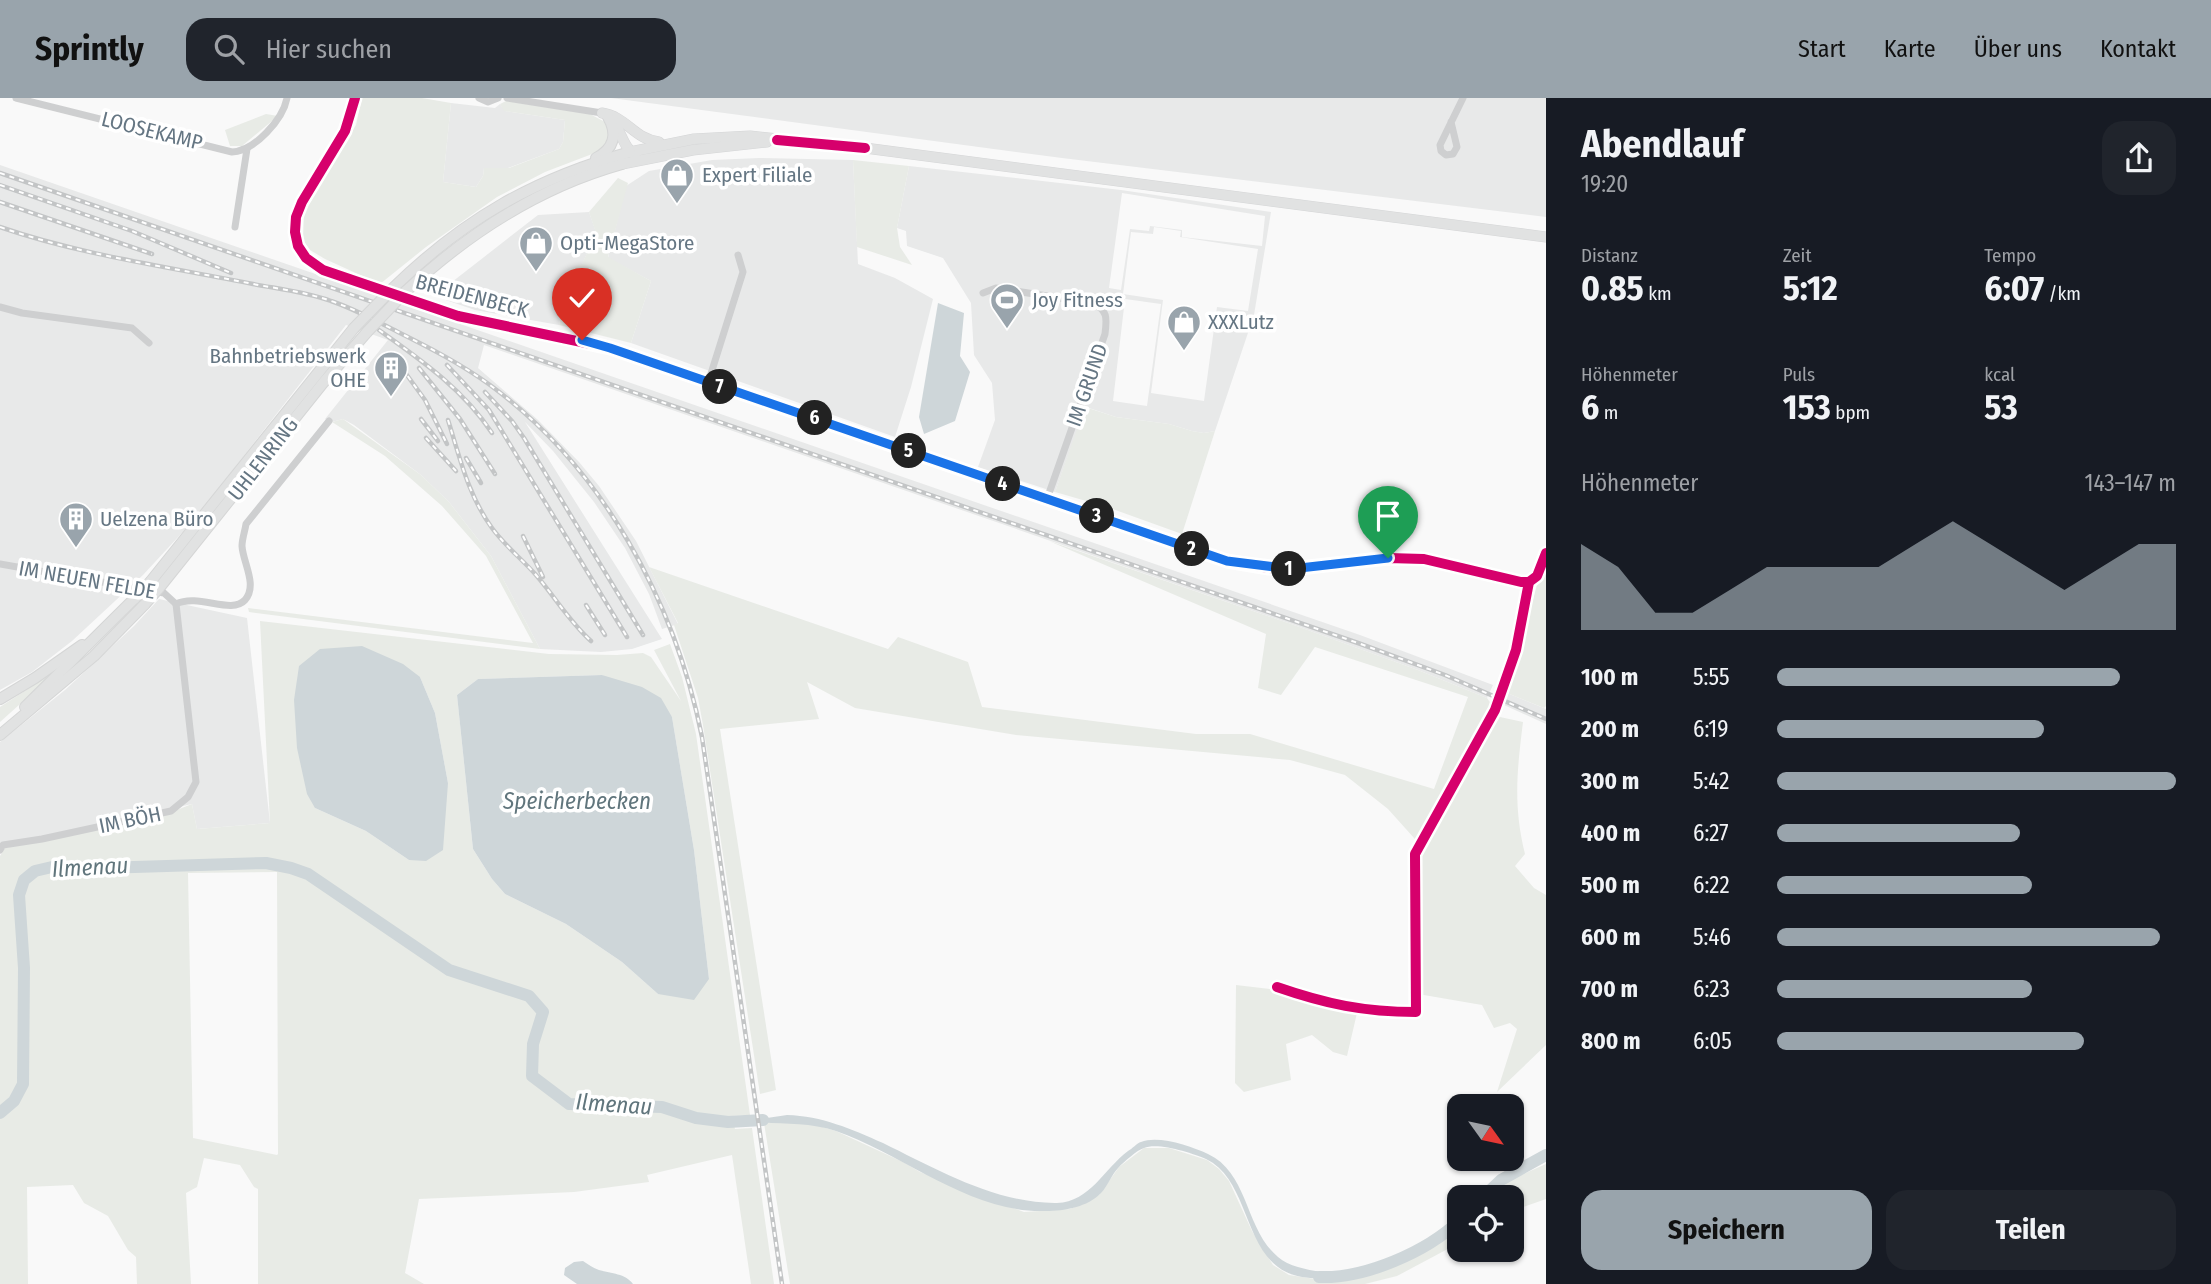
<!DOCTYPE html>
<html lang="de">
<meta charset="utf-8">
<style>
:root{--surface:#171b24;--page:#20242c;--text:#f1f3f6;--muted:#9ea1a6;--accent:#99a4ac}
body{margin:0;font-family:"Fira Sans Condensed",sans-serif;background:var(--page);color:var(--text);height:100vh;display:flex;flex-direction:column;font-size:26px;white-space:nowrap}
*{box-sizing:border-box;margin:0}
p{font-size:23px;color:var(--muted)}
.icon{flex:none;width:38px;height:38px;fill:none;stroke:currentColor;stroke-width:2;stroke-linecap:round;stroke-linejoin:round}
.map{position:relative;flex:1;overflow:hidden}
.panel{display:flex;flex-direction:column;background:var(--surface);width:665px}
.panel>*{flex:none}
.needle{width:46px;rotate:123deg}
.buttons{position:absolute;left:1447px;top:996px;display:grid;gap:14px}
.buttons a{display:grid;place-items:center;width:77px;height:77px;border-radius:14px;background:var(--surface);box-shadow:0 2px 5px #0004;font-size:35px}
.pin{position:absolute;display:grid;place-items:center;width:60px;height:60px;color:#fff;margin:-72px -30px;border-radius:50% 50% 50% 0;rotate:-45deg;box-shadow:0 0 7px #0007}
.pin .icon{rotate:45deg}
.km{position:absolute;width:35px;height:35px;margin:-18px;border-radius:50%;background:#222;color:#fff;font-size:19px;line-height:35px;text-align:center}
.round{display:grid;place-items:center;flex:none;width:74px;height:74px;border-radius:21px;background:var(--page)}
.overview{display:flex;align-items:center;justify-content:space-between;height:119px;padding:0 35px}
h1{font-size:38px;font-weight:700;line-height:52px}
.stats{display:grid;grid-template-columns:repeat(3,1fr);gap:10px;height:119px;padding:7px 35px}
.stats div{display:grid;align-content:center}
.stats b{font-size:35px;font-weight:700}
.stats small{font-size:19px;font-weight:400}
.stats p{font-size:19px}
.chart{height:196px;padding:14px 35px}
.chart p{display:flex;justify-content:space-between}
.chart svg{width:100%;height:126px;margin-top:7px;fill:var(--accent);opacity:.7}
.primary-button{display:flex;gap:14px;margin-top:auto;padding:14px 35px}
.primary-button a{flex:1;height:80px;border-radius:21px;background:var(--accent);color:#111;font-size:28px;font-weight:700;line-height:80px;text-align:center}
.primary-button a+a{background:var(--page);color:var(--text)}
ul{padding:0 35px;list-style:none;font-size:23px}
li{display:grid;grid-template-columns:112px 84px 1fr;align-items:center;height:52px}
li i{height:18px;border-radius:9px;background:var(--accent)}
header{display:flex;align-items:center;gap:42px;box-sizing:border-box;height:98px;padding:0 35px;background:var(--accent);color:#111}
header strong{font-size:33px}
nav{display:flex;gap:38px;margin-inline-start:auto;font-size:24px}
.search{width:490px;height:63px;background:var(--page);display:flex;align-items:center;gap:18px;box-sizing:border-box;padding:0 24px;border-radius:21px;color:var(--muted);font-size:26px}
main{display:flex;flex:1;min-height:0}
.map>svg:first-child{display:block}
</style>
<header>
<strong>Sprintly</strong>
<div class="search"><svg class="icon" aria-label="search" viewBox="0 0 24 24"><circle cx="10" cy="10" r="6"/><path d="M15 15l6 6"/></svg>Hier suchen</div>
<nav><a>Start</a><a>Karte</a><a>Über uns</a><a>Kontakt</a></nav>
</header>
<main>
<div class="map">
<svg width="1546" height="1186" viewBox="0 0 1546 1186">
<rect width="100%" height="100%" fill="#f9f9f9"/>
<g fill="#e8e9e9" fill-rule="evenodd">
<polygon points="611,0 1546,0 1546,119 1062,60"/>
<polygon points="451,5 495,10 500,6 505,13 565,22 563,44 559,51 508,70 484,70 483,78 476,89 443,84"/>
<polygon points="759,60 853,62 858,166 895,180 933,201 911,289 895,339 631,245 651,183 608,160 626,88 649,73 712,62"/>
<polygon points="0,67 1360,537 1493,587 1487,600 1418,572 1294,527 484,247 478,270 538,322 579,364 599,388 636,443 678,526 662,531 649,496 625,450 594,404 553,353 525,324 662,541 632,551 601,554 540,551 491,458 449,404 421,377 354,327 343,321 332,324 325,321 388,242 346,227 192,424 143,477 72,543 32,574 0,592"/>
<path d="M909,68l212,24 150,22 -17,103 -39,116 -11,2 -12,-2 -23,-7 -53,-7 -30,-10 -31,85 -77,-25 17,-47 -3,-37 -18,-28 -3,-52 -28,-45 -36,-12 -1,-15 -9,-3zM1122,95l143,23 -3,30 -80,-9v-7l-32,-4 -1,5 -19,-2 -9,61 -12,-2zM1154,129l27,4 -1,6 78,12 -10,62 -31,-4 -13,94 -53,-8 12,-93 -40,-6 8,-62 22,2zM1125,201l36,5 -14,102 -34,-5z"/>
<polygon points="589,114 596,134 582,167 569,172 559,227 475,212 434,198 538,117"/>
<polygon points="159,501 247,520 270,725 197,731 192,706 41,739 0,745 0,644 65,592 134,528"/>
<polygon points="1507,595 1546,611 1546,626 1504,607"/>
</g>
<g fill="#e8ebe6" fill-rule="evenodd">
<polygon points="362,0 422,0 451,5 443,84 476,89 483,78 484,70 509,70 559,51 563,44 565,22 504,13 500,6 506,3 590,16 605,24 609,30 608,42 600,53 545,74 497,99 426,149 380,186 325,161 310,152 303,142 304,114 356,27"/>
<polygon points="266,16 278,18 242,48 230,48 225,32"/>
<polygon points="853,62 909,68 897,130 900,149 912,167 857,149"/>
<polygon points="618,80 628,85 608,159 651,183 631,245 559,227 569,172 582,166 596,135 589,114"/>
<polygon points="1085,309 1116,319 1169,326 1192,333 1204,335 1215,333 1182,436 1107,409 1055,394"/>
<polygon points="343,321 421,377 449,404 491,458 540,551 249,514 248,510 533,545 486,458 442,408 385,358 332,324"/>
<path d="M1049,443l245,84 124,45 69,28 13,19 23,5c-6,49 -10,83 2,132l-10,12 19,22 12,7v150l-49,47 20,-63 -7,-6 -16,5 -12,-23 -64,-11v-138l5,-8 -35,-39 -43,-34 -55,-15 -274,-25 -161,-27 -48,-26 12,37 -99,10 56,361 -16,4 -57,-369 -5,-27 -24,-73 4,-2 -29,-56 239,82 10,-12 70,25 14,45 214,27h54l184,55 34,-92 -153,-50 -34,48 -23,-7 8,-54z"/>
<polygon points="1546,467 1546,608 1544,610 1507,595 1537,487"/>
<path d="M260,523l289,33 68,1 26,-2 8,4 30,44 -27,-51 16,-6 12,33 14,57 54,381 -18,1 3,13 17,-1 22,156h-23l-19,-129 -85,20 2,7 -75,10 -155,7 -14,74 19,11h-166v-95l-4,-2 -14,-22 -36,-7 -7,29 -11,6 5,91h-54l-1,-27 -8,-7 -20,-34 -24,-13 -11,-18 -46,2 1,97h-28v-428l5,-8 159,-33 28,-11 5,25 73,-6zM602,577l70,42 22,133 15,129 -51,15 -36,-32 -56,-38 -61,-30 -13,-15 -19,-30 -16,-154 21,-16zM420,579l15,36 13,70 -39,77 -43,-29 -51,-23zM277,774l1,282 -1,1 -84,-17 -5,-265z"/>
<polygon points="59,571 0,624 0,609"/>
<polygon points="1236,887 1278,892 1337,911 1357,915 1347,958 1333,954 1312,937 1286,946 1291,982 1244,994 1235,985"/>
<polygon points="764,1025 809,1025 836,1033 903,1064 920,1074 1024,1114 1070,1111 1082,1106 1099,1097 1119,1069 1144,1050 1169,1050 1207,1062 1219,1071 1229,1083 1252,1133 1273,1167 1289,1177 1322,1182 1341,1181 1373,1176 1416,1157 1450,1138 1459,1130 1459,1145 1397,1178 1365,1186 790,1186"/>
<polygon points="1546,1066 1546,1101 1512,1113 1512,1099 1492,1099 1510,1082"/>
</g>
<g fill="#ced6d9">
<polygon points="938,205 964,215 960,258 970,274 955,323 924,336 919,319"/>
<polygon points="362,548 403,566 420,579 435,615 448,685 443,752 426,763 409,762 366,733 315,710 307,696 297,650 294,602 299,568 320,551"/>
<polygon points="602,577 642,589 661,600 672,619 694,752 709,881 694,902 658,896 622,864 566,826 505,796 492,781 473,751 457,597 478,581"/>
<path d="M787,1017c35,1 64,14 96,28 53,26 114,61 174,60 33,-1 47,-34 71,-52 4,-2 9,-8 13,-9 17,-7 50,4 67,12 41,19 37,76 70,103 15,13 42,14 61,18 -14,4 -23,4 -37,2 -61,-10 -48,-95 -96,-118 -14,-6 -48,-17 -62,-11 -7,2 -20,14 -25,19 -8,8 -11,19 -18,26 -13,14 -37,18 -55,18 -75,3 -141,-56 -210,-80 -30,-10 -59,-6 -89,-10z"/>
<path d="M583,1163c5,3 10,7 16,9 13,4 26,3 34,14h-56l-13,-9 1,-7 9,-6z"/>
</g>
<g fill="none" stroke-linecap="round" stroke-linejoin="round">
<g stroke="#ced6d9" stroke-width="12">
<polyline points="0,1015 14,1003 23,986 24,870 19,797 24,782 35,773 52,769 102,770 266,765 291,770 308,776 449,872 529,898 543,914 533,946 532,978 569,1006 662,1009 696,1020 728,1024 763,1022"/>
<polyline points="1483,1099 1501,1082 1546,1057"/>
<path d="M1319,1179c45,2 108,-25 141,-57"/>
</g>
<g stroke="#d5d6d7" stroke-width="11">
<g id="major">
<path d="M602,15c25,4 32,26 57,29"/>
<path d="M611,21c11,12 11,27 24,36"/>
<polyline points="630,54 694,41 750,38 865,50 1546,139"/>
<polyline points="622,66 693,52 767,44"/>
</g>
</g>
<g stroke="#d5d6d6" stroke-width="12">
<g id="highway">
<path d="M596,60c18,-9 22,-24 12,-41"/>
<path d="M393,190c72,-70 141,-109 237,-136"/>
<path d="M405,194c62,-58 135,-105 217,-128"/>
<polyline points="151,483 354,230"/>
<polyline points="160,489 323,285 367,234"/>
<polyline points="0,601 35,580 82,547"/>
<polyline points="25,609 135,500"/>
<polyline points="0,637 94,558 145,506"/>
</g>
</g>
<g stroke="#cecfd0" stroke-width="7">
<path d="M16,0l216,54c23,-1 51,-33 55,-54"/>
<polyline points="355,0 345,33 302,104 296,119 295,134 298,148 306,160 323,172 458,218 610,250 1227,463 1269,470 1291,471 1388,460 1424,461 1521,484 1529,484"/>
<polyline points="479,0 488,4 498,0"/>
<polyline points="507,0 602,15"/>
<polyline points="1451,24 1457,49 1453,56 1446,57 1441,53 1440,47 1463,0"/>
<polyline points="235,129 247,51"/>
<path d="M983,195l13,-5 96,15c16,7 15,15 13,31l-58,165"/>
<polyline points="0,209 22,215 132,230 149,245"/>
<polyline points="708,285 743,174 738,157"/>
<path d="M0,466l164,29 12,11c23,-11 55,11 69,-4 13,-15 -2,-37 -3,-54 0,-7 3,-15 4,-22l83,-103"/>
<polyline points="0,752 3,747 42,741 171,713 188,699 196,684 176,506"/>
<path d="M1277,889c49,17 87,25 139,25l-1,-158 80,-144 21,-60 13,-68 8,-6 9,-23"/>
</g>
<use href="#major" stroke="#e1e2e2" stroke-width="10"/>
<use href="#highway" stroke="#e1e2e2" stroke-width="10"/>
<g stroke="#c3c5c6" stroke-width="4.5">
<g id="rail">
<polyline points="0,75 1358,545 1445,577 1546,621"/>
<polyline points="0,87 132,133 231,175"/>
<polyline points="0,104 152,156"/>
<path d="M0,129c81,28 169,40 253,57 26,5 53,8 78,17 24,8 45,20 67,31 32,16 63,32 92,53 113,83 185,217 212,352l80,547"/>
<path d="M379,232c42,30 84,59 113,103"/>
<polyline points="396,262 425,302 447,346"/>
<polyline points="447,267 489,312 627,539"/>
<polyline points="419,270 460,321 495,376"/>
<polyline points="485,294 512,323 524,340 643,537"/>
<polyline points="421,321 438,343"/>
<path d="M448,322c12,38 20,75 44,108 13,18 30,31 44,47 19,22 33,46 55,66"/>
<polyline points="426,340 456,373"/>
<polyline points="466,360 481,385"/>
<polyline points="523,438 543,479"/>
<polyline points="586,507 605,537"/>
</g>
</g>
<use href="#rail" stroke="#fff" stroke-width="2" stroke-dasharray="5" stroke-linecap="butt"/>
<g stroke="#d5d6d6" stroke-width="12" stroke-linecap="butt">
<g id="highway-bridge">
<polyline points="354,230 393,190"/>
<polyline points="367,234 405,194"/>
<polyline points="135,500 151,483"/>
<polyline points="145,506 160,489"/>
</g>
</g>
<use href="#highway-bridge" stroke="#e1e2e2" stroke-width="10"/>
<g stroke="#fff" stroke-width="15">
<g id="cycleway">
<polyline points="355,0 345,33 302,104 296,119 295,134 298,148 306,160 323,172 458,218 610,250 1227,463 1269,470 1291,471 1388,460 1424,461 1521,484 1529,484"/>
<polyline points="777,42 865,50"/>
<path d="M1277,889c49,17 87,25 139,25l-1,-158 80,-144 21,-60 13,-68 8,-6 9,-23"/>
</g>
</g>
<use href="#cycleway" stroke="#d6006c" stroke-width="10"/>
</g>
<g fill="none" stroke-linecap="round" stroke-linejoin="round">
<g stroke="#fff" stroke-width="14">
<polyline id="route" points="582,242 610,250 1227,463 1291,471 1388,460"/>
</g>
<use href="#route" stroke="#1a73e8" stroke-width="9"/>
</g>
<defs>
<g id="shop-pin" transform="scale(1.75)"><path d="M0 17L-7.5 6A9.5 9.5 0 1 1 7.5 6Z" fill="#99a4ac" stroke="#fff"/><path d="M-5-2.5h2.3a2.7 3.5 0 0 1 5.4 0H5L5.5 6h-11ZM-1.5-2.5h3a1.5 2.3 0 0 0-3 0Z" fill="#fff"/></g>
<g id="stadium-pin" transform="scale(1.75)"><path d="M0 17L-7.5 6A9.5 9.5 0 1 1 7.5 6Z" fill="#99a4ac" stroke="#fff"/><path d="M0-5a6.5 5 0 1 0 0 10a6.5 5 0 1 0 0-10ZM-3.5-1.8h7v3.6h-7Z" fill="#fff"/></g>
<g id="building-pin" transform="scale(1.75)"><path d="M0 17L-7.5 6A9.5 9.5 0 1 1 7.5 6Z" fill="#99a4ac" stroke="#fff"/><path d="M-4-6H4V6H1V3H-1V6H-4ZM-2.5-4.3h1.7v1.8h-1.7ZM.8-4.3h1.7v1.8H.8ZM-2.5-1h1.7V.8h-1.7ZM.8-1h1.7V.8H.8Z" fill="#fff"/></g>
</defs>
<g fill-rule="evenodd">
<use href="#shop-pin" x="677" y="77"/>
<use href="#shop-pin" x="536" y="145"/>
<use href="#stadium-pin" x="1007" y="202"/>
<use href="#shop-pin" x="1184" y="224"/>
<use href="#building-pin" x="391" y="270"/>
<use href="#building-pin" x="76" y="421"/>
</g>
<g text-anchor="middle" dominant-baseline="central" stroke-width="7" stroke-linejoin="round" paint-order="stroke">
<g font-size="21" fill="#657683" stroke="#fff">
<text transform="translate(152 33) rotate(14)">LOOSEKAMP</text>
<text transform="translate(472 198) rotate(15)">BREIDENBECK</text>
<text transform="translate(1087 287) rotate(-71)">IM GRUND</text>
<text transform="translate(263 361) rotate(-52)">UHLENRING</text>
<text transform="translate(87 482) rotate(10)">IM NEUEN FELDE</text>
<text transform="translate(130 722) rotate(-12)">IM BÖH</text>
</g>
<g font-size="21" fill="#657683" stroke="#fff" text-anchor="start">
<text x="702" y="77">Expert Filiale</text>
<text x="560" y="145">Opti-MegaStore</text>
<text x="1032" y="202">Joy Fitness</text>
<text x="1208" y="224">XXXLutz</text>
<text x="366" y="258" text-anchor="end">Bahnbetriebswerk<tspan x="366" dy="24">OHE</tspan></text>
<text x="100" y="421">Uelzena Büro</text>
</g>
<g font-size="23" font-style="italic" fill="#60757c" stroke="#fff">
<text x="577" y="703">Speicherbecken</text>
<text transform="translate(90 769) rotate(-3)">Ilmenau</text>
<text transform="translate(614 1006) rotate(4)">Ilmenau</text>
</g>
</g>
</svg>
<div class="buttons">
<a><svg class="needle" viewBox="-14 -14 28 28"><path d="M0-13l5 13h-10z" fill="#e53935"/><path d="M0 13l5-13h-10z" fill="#9ea1a6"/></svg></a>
<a><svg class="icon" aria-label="locate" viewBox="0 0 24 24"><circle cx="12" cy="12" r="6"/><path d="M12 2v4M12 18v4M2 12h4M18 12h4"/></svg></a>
</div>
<div class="pin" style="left:1388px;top:460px;background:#1e9e55"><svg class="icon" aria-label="arrive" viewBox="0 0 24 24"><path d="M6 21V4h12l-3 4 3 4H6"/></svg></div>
<div class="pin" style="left:582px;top:242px;background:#d93025"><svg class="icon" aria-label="check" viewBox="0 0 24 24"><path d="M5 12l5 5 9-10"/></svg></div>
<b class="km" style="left:1289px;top:471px">1</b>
<b class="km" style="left:1192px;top:451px">2</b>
<b class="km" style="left:1097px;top:418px">3</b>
<b class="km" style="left:1003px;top:386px">4</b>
<b class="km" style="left:909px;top:353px">5</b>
<b class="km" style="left:815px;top:320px">6</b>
<b class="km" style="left:720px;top:289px">7</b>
</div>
<section class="panel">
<div class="overview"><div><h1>Abendlauf</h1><p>19:20</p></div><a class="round"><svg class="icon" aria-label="share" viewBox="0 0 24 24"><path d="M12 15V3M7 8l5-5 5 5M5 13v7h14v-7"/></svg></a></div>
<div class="stats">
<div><p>Distanz</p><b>0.85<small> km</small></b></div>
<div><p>Zeit</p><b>5:12</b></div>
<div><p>Tempo</p><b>6:07<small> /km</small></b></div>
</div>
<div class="stats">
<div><p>Höhenmeter</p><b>6<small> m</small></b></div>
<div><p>Puls</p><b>153<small> bpm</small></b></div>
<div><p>kcal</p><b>53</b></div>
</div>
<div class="chart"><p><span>Höhenmeter</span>143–147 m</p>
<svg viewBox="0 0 160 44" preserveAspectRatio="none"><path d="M0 44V14L10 22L20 38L30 38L40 30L50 22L60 22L70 22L80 22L90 14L100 6L110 14L120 22L130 30L140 22L150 14L160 14V44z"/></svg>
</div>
<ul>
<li><b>100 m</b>5:55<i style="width:86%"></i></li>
<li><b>200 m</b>6:19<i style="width:67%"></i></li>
<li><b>300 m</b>5:42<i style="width:100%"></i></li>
<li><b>400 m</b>6:27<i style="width:61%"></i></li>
<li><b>500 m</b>6:22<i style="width:64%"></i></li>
<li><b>600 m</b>5:46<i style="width:96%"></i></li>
<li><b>700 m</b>6:23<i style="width:64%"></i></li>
<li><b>800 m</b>6:05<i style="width:77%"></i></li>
</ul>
<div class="primary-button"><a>Speichern</a><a>Teilen</a></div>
</section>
</main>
